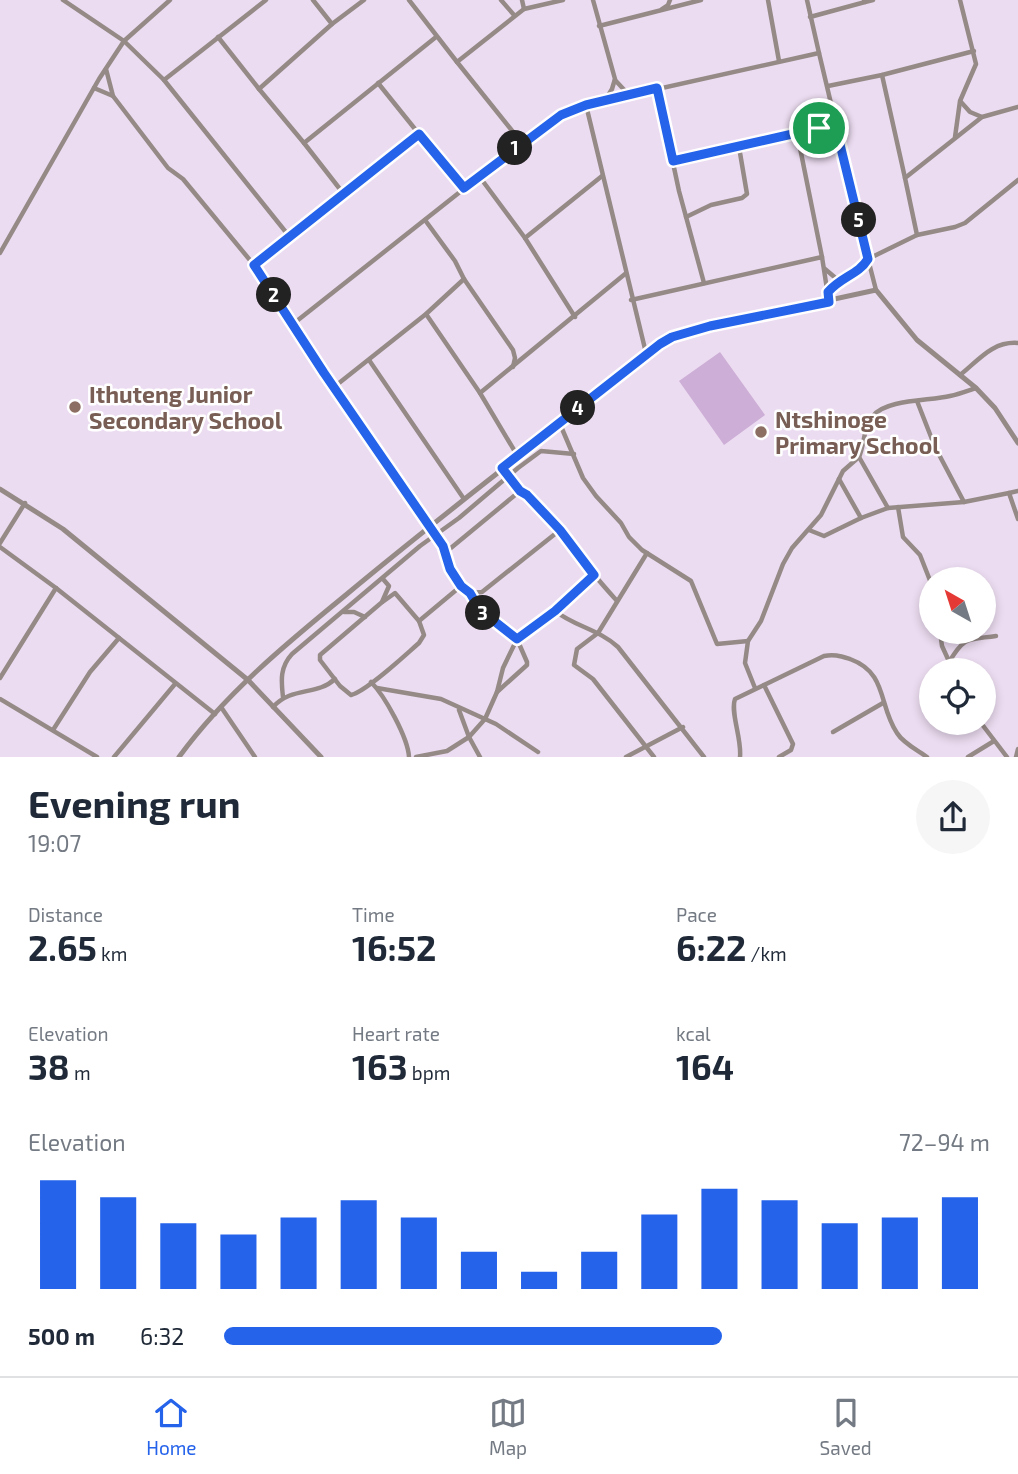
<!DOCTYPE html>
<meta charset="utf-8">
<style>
:root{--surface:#fff;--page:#f6f6f7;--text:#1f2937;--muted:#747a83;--line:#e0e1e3;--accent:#2563eb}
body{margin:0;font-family:"Exo 2",sans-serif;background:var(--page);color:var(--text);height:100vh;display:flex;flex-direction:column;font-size:26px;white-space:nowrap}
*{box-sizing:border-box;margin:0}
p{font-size:23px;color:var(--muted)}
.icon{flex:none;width:38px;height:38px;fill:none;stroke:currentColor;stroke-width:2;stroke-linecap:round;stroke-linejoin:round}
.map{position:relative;height:757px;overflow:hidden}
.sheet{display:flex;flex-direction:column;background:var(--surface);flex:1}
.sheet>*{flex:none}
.needle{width:46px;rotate:321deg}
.controls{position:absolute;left:919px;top:567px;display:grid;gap:14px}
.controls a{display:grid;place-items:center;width:77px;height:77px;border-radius:50%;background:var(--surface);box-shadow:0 4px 10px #0003;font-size:35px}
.pin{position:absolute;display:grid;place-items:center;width:60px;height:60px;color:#fff;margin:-30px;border:4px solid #fff;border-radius:50%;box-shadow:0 2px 7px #0007}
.km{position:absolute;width:35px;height:35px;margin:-18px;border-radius:50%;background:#222;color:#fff;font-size:19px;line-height:35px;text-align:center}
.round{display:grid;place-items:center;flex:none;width:74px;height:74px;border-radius:37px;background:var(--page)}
.head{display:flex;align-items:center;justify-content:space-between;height:119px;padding:0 28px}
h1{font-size:38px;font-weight:700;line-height:52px}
.metrics{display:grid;grid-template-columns:repeat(3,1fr);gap:10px;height:119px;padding:7px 28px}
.metrics div{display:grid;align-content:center}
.metrics b{font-size:35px;font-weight:700}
.metrics small{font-size:19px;font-weight:400}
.metrics p{font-size:19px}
.chart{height:196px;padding:14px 28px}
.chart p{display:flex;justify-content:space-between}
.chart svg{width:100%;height:126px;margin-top:7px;stroke:var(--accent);stroke-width:6}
ul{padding:0 28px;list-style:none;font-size:23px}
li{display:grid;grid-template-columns:112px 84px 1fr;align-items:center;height:52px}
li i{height:18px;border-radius:9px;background:var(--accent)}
.dock{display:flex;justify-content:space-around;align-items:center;height:98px;border-top:2px solid var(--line);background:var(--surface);font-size:19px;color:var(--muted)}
.dock a{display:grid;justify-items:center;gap:4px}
.dock .selected{color:var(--accent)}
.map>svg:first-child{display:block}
</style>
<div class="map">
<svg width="1018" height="757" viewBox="0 0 1018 757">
<rect width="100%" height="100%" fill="#ecdcf1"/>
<polygon fill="#cdaed6" points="720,352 765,415 724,445 679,381"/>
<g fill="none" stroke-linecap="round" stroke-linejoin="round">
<g stroke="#968a87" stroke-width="4.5">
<polyline points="63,0 124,41 164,80 266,0"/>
<polyline points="313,0 332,24"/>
<polyline points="409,0 457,62"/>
<polyline points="501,0 514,15"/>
<polyline points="522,0 524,9"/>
<polyline points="593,0 615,79 612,89 606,99"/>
<polyline points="768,0 779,61"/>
<polyline points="807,0 819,53"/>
<polyline points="865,2 873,0"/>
<polyline points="662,9 668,5 670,0"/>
<polyline points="810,17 865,2 864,0"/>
<polyline points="599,26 701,0"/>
<polyline points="218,37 259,89"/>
<polyline points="106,69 113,96 168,168 183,179 254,265 293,324"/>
<polyline points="882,75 905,178"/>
<polyline points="164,80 289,236"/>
<polyline points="615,80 629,95"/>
<polyline points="828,86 882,75 974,51"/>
<polyline points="94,88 113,96"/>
<polyline points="657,88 679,191 704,283"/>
<polyline points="961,102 970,112 982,117"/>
<polyline points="797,133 822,257"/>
<polyline points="419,134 465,188"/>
<polyline points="955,137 960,101 976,64 960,0"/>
<polyline points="304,143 259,89 332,24 364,0"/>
<polyline points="522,143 457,62 524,9 563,0"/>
<polyline points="739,147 819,128 836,128"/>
<polyline points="673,161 727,147 739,147 747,194 742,198 711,205 686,217"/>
<polyline points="479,176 525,238 575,317"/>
<polyline points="343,193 419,134 378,83"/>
<polyline points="917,235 905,178 982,117 1018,107"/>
<polyline points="525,238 602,176"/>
<polyline points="0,253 99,79 124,41 170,0"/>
<polyline points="254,265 343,193 304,143 436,37"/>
<polyline points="825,269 838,280"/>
<polyline points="464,279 513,350 515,358 513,367"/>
<polyline points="876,290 868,259 917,235 955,227 965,223 1018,180"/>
<polyline points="631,300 822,257 829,302"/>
<polyline points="426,314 480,393"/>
<path d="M646,353l-60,-248 233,-52 49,206c-11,16 -26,17 -40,33"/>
<polyline points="369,360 464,499"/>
<path d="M960,375c18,-14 32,-34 58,-32"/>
<polyline points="334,387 426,314 464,279 455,261 425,220"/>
<polyline points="917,401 935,447 964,502"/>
<polyline points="560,424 583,478 596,496 621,523 629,537 642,550 691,581 717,644 748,641"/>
<polyline points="517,455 480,393 625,274"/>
<polyline points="839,479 861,518"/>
<path d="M520,491c30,19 51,54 72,81 8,10 17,20 25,29"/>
<polyline points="1018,491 1009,493 1018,519"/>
<polyline points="898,507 903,537 920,555 931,583"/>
<path d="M888,508l-29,-51c6,-14 4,-29 14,-41 13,-17 57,-15 77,-20 9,-2 17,-5 26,-8"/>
<path d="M560,530l-78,62 -12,1c-24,-19 -15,-27 -28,-49 -3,-6 -9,-12 -14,-17l-135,-203 229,-181 39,-28 25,-10"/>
<polyline points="809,530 824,536 861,518 888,508 964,502 1009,493"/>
<polyline points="0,543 25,503"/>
<polyline points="0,547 56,588 215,714"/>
<polyline points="446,552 520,491 502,469"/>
<polyline points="647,553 598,633 577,649 574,665 593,679 654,757"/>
<path d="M395,593l24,28 5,14 -5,8c-15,13 -52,48 -68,52l-11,-9 -20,-26v-5l61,-52z"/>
<polyline points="470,593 480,610 517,639 503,668 497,692"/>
<polyline points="382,602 389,586 383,579"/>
<polyline points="555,611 594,575"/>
<polyline points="344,612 354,612 365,617"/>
<polyline points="419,621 461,586"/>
<polyline points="940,632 942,646 953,670"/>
<path d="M949,662c16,-26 18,-22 47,-26"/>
<polyline points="0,678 56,588"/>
<path d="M371,682c14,14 37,56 38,75"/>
<polyline points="764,685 793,744 791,750 779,757"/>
<polyline points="377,688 441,699 496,724 538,752"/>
<polyline points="755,688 745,663 748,641 761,621 783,564 792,548 821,515 843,471 859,457"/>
<path d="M283,697c-2,-17 -3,-30 9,-43l128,-108 39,-28 59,-50 23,-17 33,3"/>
<polyline points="0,699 97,757"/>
<polyline points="221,707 255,757"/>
<path d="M273,707c19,-21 44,-11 62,-28"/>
<polyline points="459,710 469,737 480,757"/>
<polyline points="981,723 1007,757"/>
<polyline points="53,730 90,672 119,638"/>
<polyline points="833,732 883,703"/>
<polyline points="114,757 175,684"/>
<path d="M416,757l31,-6 22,-14 16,-18 12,-27 30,-27v-3l-10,-23 38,-28c19,15 45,19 63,36l86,110"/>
<polyline points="626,757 683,727"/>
<path d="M740,757c2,-18 -10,-45 -5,-58l89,-43c10,-2 16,0 26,3 38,14 28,46 47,74 6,10 20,17 30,24"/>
<polyline points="968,757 994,741"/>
<polyline points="1016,757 1018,749"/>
</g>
<g stroke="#968a87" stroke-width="5">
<polyline points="0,489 63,529 248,680 321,757"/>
<path d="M179,757c46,-63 108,-114 168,-163 98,-82 201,-158 299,-241l26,-16 38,-11 166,-36 41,50 59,48 19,20 23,35"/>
</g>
</g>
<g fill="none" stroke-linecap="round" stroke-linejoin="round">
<g stroke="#fff" stroke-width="14">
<path id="route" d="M657,88l16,73 146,-33h17l32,131c-10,16 -26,17 -40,33l1,10 -119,24 -38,11 -12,7 -158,124 18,23 7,4 33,35 34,45 -39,36 -38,28 -37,-29 -10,-17 -9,-7 -11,-17 -7,-23 -119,-173 -70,-108 165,-131 45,54 97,-73 25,-10z"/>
</g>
<use href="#route" stroke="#2563eb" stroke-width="9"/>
</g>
<g fill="#8d6e63" stroke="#fff" stroke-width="2.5">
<circle cx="75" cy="407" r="7"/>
<circle cx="761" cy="432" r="7"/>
</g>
<g text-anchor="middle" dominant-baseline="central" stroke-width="5" stroke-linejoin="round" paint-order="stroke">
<g font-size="23" font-weight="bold" fill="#785e54" stroke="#fff" text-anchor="start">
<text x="89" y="394">Ithuteng Junior<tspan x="89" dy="26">Secondary School</tspan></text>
<text x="775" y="419">Ntshinoge<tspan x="775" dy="26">Primary School</tspan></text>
</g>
</g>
</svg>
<div class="controls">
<a><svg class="needle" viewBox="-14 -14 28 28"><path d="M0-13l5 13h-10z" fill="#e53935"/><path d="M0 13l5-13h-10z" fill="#747a83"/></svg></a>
<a><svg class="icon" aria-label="locate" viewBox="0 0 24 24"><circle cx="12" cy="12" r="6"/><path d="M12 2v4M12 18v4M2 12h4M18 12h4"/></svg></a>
</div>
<div class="pin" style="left:819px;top:128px;background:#1e9e55"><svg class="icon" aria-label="arrive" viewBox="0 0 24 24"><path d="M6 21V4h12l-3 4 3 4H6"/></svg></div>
<b class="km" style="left:515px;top:148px">1</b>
<b class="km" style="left:274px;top:295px">2</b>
<b class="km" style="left:483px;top:613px">3</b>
<b class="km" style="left:578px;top:408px">4</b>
<b class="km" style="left:859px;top:220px">5</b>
</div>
<section class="sheet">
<div class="head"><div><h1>Evening run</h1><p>19:07</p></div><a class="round"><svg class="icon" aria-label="share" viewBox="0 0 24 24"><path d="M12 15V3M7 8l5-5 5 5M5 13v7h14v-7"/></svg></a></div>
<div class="metrics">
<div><p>Distance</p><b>2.65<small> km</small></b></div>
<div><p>Time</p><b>16:52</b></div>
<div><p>Pace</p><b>6:22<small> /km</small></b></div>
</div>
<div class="metrics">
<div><p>Elevation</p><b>38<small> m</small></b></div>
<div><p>Heart rate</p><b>163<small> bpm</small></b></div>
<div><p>kcal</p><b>164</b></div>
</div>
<div class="chart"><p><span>Elevation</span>72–94 m</p>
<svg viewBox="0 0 160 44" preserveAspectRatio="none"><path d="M5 44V6M15 44V12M25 44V21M35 44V25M45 44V19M55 44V13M65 44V19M75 44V31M85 44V38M95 44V31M105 44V18M115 44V9M125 44V13M135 44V21M145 44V19M155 44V12"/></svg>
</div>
<ul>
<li><b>500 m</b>6:32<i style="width:65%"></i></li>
</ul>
</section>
<nav class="dock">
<a class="selected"><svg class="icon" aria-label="home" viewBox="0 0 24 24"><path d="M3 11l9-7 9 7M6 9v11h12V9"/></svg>Home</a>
<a><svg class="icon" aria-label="map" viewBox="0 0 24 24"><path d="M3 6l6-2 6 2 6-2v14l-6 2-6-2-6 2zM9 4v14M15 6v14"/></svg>Map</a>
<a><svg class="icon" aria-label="saved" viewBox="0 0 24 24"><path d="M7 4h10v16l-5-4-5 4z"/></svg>Saved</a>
</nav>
